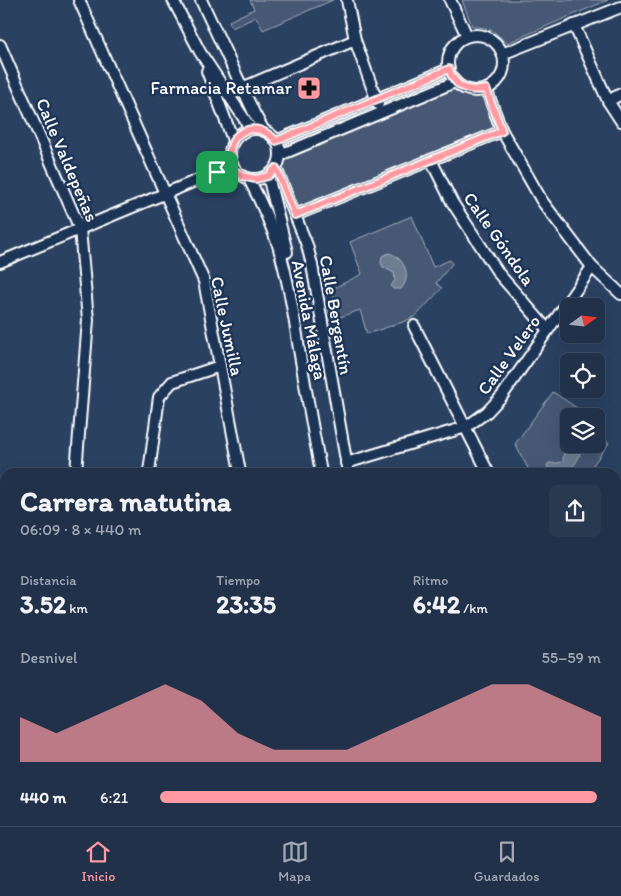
<!DOCTYPE html>
<html lang="es">
<meta charset="utf-8">
<style>
:root{--surface:#203149;--page:#283950;--text:#f1f3f6;--muted:#a2a9b4;--line:#3d4c61;--accent:#ff9aa2}
body{margin:0;font-family:Itim,sans-serif;background:var(--page);color:var(--text);height:100vh;display:flex;flex-direction:column;font-size:19px;white-space:nowrap}
*{box-sizing:border-box;margin:0}
p{font-size:16px;color:var(--muted)}
.icon{flex:none;width:28px;height:28px;fill:none;stroke:currentColor;stroke-width:2;stroke-linecap:round;stroke-linejoin:round}
.map{position:relative;flex:1;overflow:hidden}
.side{position:absolute;left:0px;top:468px;width:621px;height:359px;display:flex;flex-direction:column;background:var(--surface);border-radius:15px 15px 0 0;box-shadow:0 5px 20px #0002,0 0 0 1px var(--line)}
.side>*{flex:none}
.needle{width:32px;rotate:75deg}
.controls{position:absolute;left:560px;top:298px;display:grid;gap:10px}
.controls a{display:grid;place-items:center;width:45px;height:45px;border-radius:8px;background:var(--surface);box-shadow:0 5px 20px #0002,0 0 0 1px var(--line);font-size:25px}
.pin{position:absolute;display:grid;place-items:center;width:42px;height:42px;color:#fff;margin:-21px;border-radius:10px;box-shadow:0 2px 8px #0006}
.round{display:grid;place-items:center;flex:none;width:52px;height:52px;border-radius:8px;background:var(--page)}
.headline{display:flex;align-items:center;justify-content:space-between;height:85px;padding:0 20px}
h1{font-size:28px;font-weight:800;line-height:38px}
.metrics{display:grid;grid-template-columns:repeat(3,1fr);gap:8px;height:85px;padding:5px 20px}
.metrics div{display:grid;align-content:center}
.metrics b{font-size:25px;font-weight:800}
.metrics small{font-size:14px;font-weight:400}
.metrics p{font-size:14px}
.chart{height:140px;padding:10px 20px}
.chart p{display:flex;justify-content:space-between}
.chart svg{width:100%;height:90px;margin-top:5px;fill:var(--accent);opacity:.7}
ul{padding:0 20px;list-style:none;font-size:16px}
li{display:grid;grid-template-columns:80px 60px 1fr;align-items:center;height:38px}
li i{height:12px;border-radius:6px;background:var(--accent)}
.menu{display:flex;justify-content:space-around;align-items:center;height:70px;border-top:1px solid var(--line);background:var(--surface);font-size:14px;color:var(--muted)}
.menu a{display:grid;justify-items:center;gap:2px}
.menu .active{color:var(--accent)}
.map>svg:first-child{display:block}
</style>
<div class="map">
<svg width="621" height="826" viewBox="0 0 621 826">
<rect width="100%" height="100%" fill="#2a4161"/>
<filter id="ink" filterUnits="userSpaceOnUse"><feTurbulence type="fractalNoise" baseFrequency=".02" numOctaves="2"/><feDisplacementMap in="SourceGraphic" scale="10" xChannelSelector="R" yChannelSelector="G"/><feConvolveMatrix kernelMatrix="1 2 1 2 8 2 1 2 1" color-interpolation-filters="sRGB"/></filter>
<g filter="url(#ink)">
<g fill="#465975" stroke="#a2acba">
<polygon points="250,0 333,0 263,30 256,17 232,28 229,21 254,9"/>
<polygon points="462,0 608,0 507,43 491,29 472,26"/>
<polygon points="455,86 469,93 484,93 498,129 297,212 279,168 283,157"/>
<polygon points="412,216 433,267 450,260 452,264 436,283 442,288 416,316 403,322 367,334 360,310 329,321 328,309 335,307 332,289 362,274 350,242"/>
<polygon points="553,392 577,408 572,414 568,413 565,418 569,421 569,444 596,444 596,434 609,443 588,472 530,472 515,444"/>
</g>
<g fill="#6d7d92" stroke="#a7b1be">
<path d="M389,253c16,5 23,24 12,36h-8l-2,-3 4,-6 -1,-7 -11,-6 -2,-4 1,-7z"/>
<path d="M569,443l8,1 3,3c2,16 -17,34 -32,23l-1,-5 2,-2c20,1 12,-4 16,-19z"/>
</g>
<g fill="none" stroke-linecap="round" stroke-linejoin="round">
<g stroke="#fff" stroke-width="14">
<g id="minor">
<polyline points="79,0 204,281 240,472"/>
<polyline points="173,0 200,52 251,129"/>
<polyline points="201,0 255,115 264,131"/>
<polyline points="347,0 355,40 378,104"/>
<polyline points="450,0 467,36"/>
<polyline points="574,25 608,101 621,121"/>
<circle cx="476" cy="63" r="28"/>
<polyline points="0,45 80,229 88,320 76,472"/>
<polyline points="502,54 621,7"/>
<polyline points="207,71 233,140"/>
<polyline points="242,88 355,40"/>
<polyline points="486,89 502,131 542,201 592,267 621,294"/>
<polyline points="608,101 621,94"/>
<circle cx="255" cy="154" r="25"/>
<polyline points="276,141 449,69"/>
<polyline points="280,155 455,82"/>
<polyline points="431,160 452,202 499,274 548,330"/>
<polyline points="276,168 307,245 312,265 348,472"/>
<polyline points="268,176 287,252"/>
<path d="M249,179c11,21 21,43 29,66 10,34 16,69 21,104 7,41 14,83 22,123"/>
<polyline points="295,215 502,131"/>
<polyline points="0,262 217,172 237,172"/>
<polyline points="414,326 488,472"/>
<polyline points="346,463 466,427 487,412 502,396 592,267"/>
<polyline points="149,472 159,397 172,382 220,366"/>
<polyline points="616,506 621,501"/>
<polyline points="0,542 5,545"/>
<polyline points="616,543 621,544"/>
<polyline points="616,649 621,647"/>
<polyline points="616,710 621,708"/>
<polyline points="616,792 621,811"/>
<polyline points="410,821 411,826"/>
<polyline points="439,821 440,826"/>
<polyline points="514,821 515,826"/>
<polyline points="23,826 24,821"/>
<polyline points="151,826 152,821"/>
</g>
</g>
<use href="#minor" stroke="#1d3557" stroke-width="10"/>
</g>
</g>
<g fill="none" stroke-linecap="round" stroke-linejoin="round" filter="url(#ink)">
<g stroke="#fff" stroke-width="10">
<path id="route" d="M449,69c6,19 19,23 37,20l16,42 -207,84 -19,-47 -8,8 -12,3 -14,-3 -5,-4h-20l13,-13c-3,-29 27,-40 46,-18z"/>
</g>
<use href="#route" stroke="#ff9aa2" stroke-width="6"/>
</g>
<defs>
<g id="pharmacy-square" transform="scale(1.25)"><rect x="-9" y="-9" width="18" height="18" rx="4" fill="#ff9aa2" stroke="#1d3557"/><path d="M-2-6h4v4h4v4h-4v4h-4v-4h-4v-4h4Z" fill="#111"/></g>
</defs>
<g fill-rule="evenodd">
<use href="#pharmacy-square" x="309" y="88"/>
</g>
<g text-anchor="middle" dominant-baseline="central" stroke-width="5" stroke-linejoin="round" paint-order="stroke">
<g font-size="18" fill="#fff" stroke="#1d3557" text-anchor="end">
<text x="292" y="88">Farmacia Retamar</text>
</g>
<g font-size="18" fill="#fff" stroke="#1d3557">
<text transform="translate(67 160) rotate(67)">Calle Valdepeñas</text>
<text transform="translate(499 239) rotate(55)">Calle Góndola</text>
<text transform="translate(336 315) rotate(80)">Calle Bergantín</text>
<text transform="translate(309 320) rotate(79)">Avenida Málaga</text>
<text transform="translate(227 326) rotate(78)">Calle Jumilla</text>
<text transform="translate(509 355) rotate(-54)">Calle Velero</text>
</g>
</g>
</svg>
<div class="controls">
<a><svg class="needle" viewBox="-14 -14 28 28"><path d="M0-13l5 13h-10z" fill="#e53935"/><path d="M0 13l5-13h-10z" fill="#a2a9b4"/></svg></a>
<a><svg class="icon" aria-label="locate" viewBox="0 0 24 24"><circle cx="12" cy="12" r="6"/><path d="M12 2v4M12 18v4M2 12h4M18 12h4"/></svg></a>
<a><svg class="icon" aria-label="layers" viewBox="0 0 24 24"><path d="M12 4l9 5-9 5-9-5zM3 14l9 5 9-5"/></svg></a>
</div>
<div class="pin" style="left:217px;top:172px;background:#1e9e55"><svg class="icon" aria-label="arrive" viewBox="0 0 24 24"><path d="M6 21V4h12l-3 4 3 4H6"/></svg></div>
<section class="side">
<div class="headline"><div><h1>Carrera matutina</h1><p>06:09 · 8 × 440 m</p></div><a class="round"><svg class="icon" aria-label="share" viewBox="0 0 24 24"><path d="M12 15V3M7 8l5-5 5 5M5 13v7h14v-7"/></svg></a></div>
<div class="metrics">
<div><p>Distancia</p><b>3.52<small> km</small></b></div>
<div><p>Tiempo</p><b>23:35</b></div>
<div><p>Ritmo</p><b>6:42<small> /km</small></b></div>
</div>
<div class="chart"><p><span>Desnivel</span>55–59 m</p>
<svg viewBox="0 0 160 44" preserveAspectRatio="none"><path d="M0 44V22L10 30L20 22L30 14L40 6L50 14L60 30L70 38L80 38L90 38L100 30L110 22L120 14L130 6L140 6L150 14L160 22V44z"/></svg>
</div>
<ul>
<li><b>440 m</b>6:21<i style="width:99%"></i></li>
</ul>
</section>
</div>
<nav class="menu">
<a class="active"><svg class="icon" aria-label="home" viewBox="0 0 24 24"><path d="M3 11l9-7 9 7M6 9v11h12V9"/></svg>Inicio</a>
<a><svg class="icon" aria-label="map" viewBox="0 0 24 24"><path d="M3 6l6-2 6 2 6-2v14l-6 2-6-2-6 2zM9 4v14M15 6v14"/></svg>Mapa</a>
<a><svg class="icon" aria-label="saved" viewBox="0 0 24 24"><path d="M7 4h10v16l-5-4-5 4z"/></svg>Guardados</a>
</nav>
